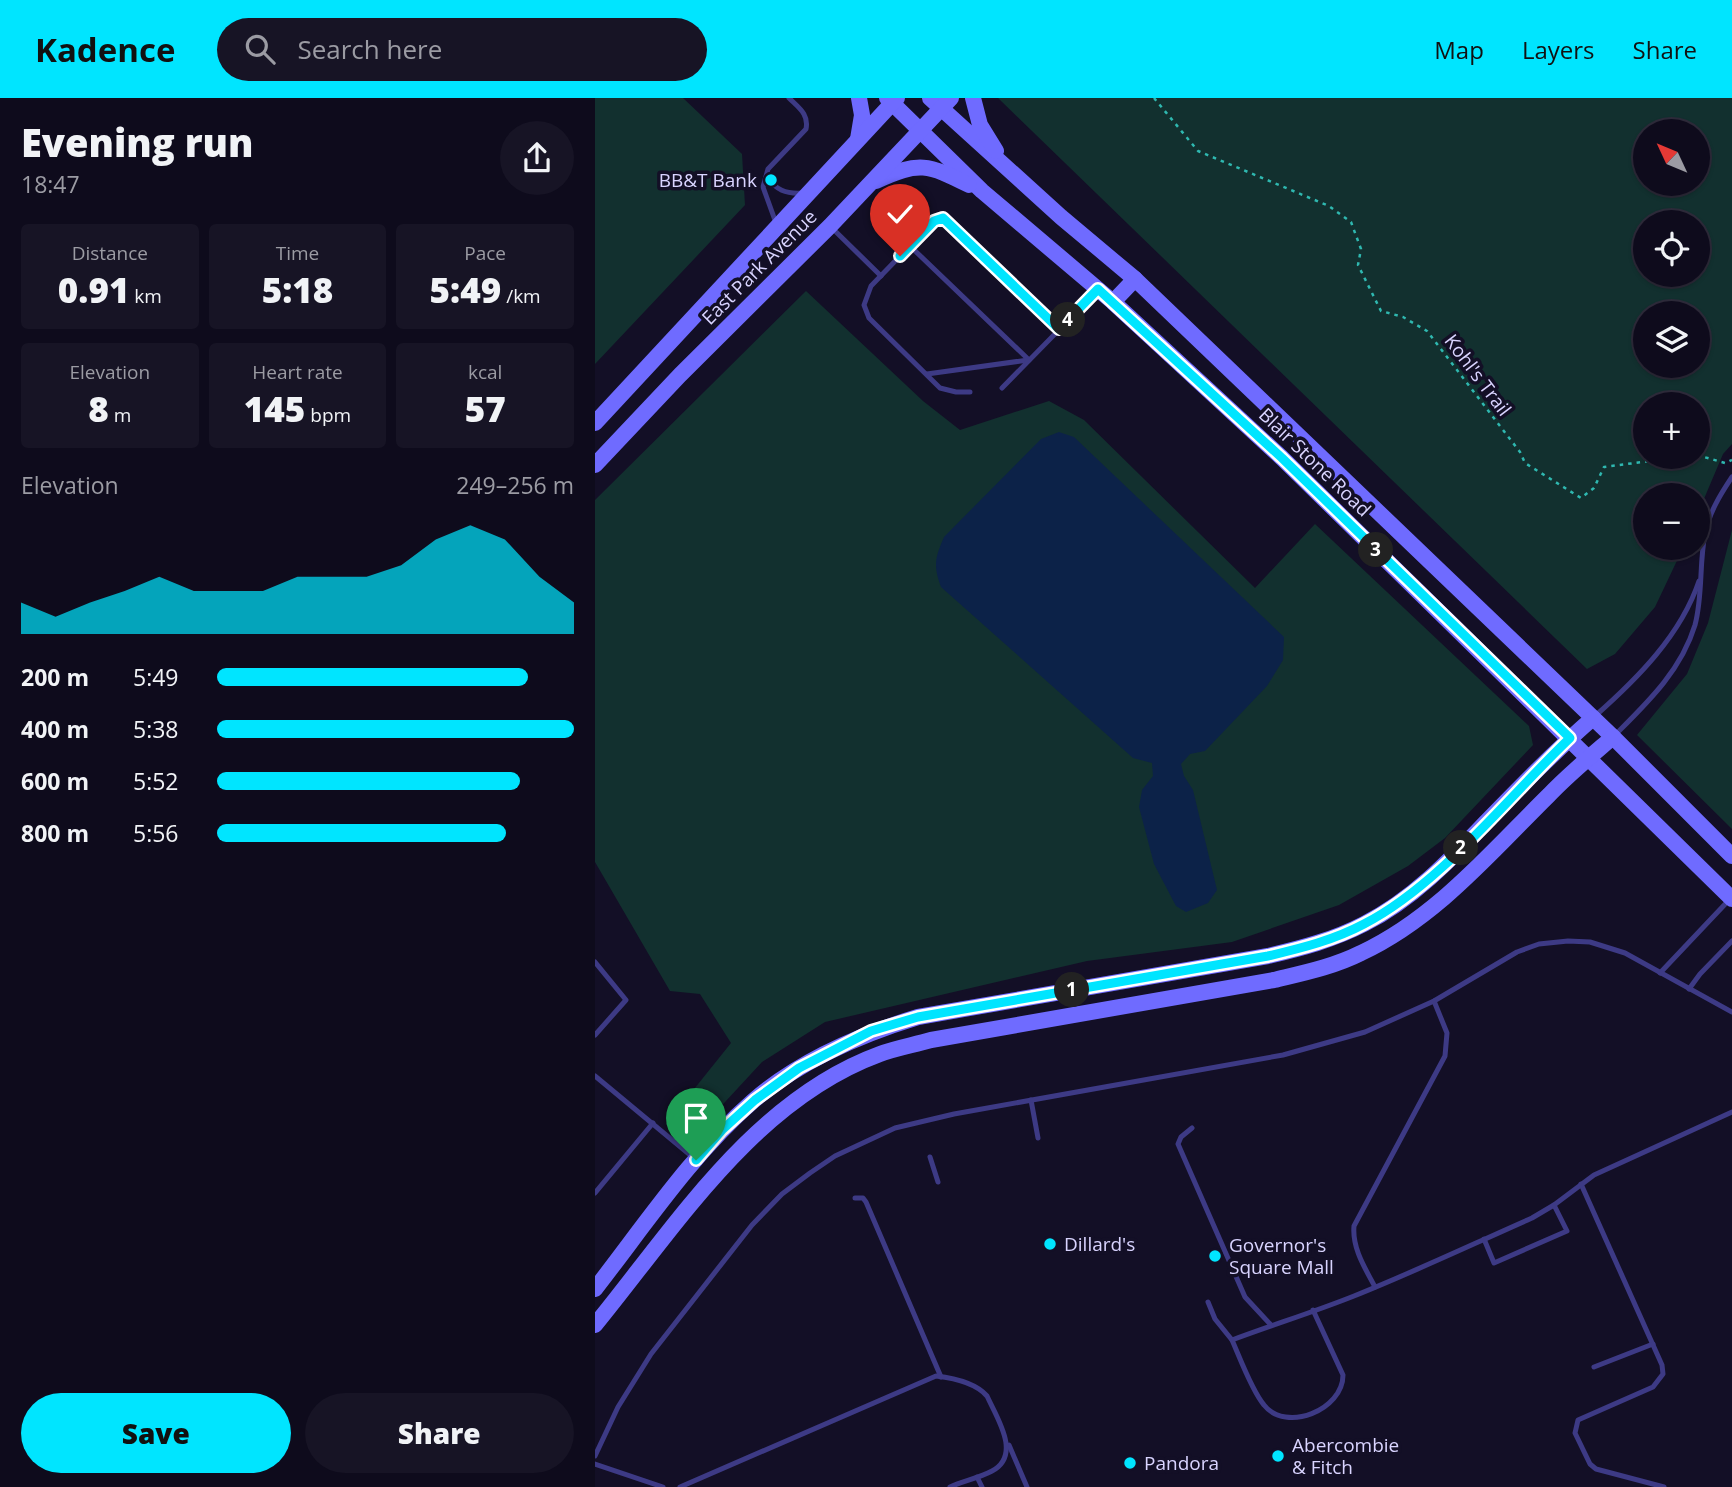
<!DOCTYPE html>
<meta charset="utf-8">
<style>
:root{--surface:#0e0b1c;--page:#171425;--text:#f1f3f6;--muted:#9b9ba3;--line:#2e2b3b;--accent:#00e5ff}
body{margin:0;font-family:"Open Sans",sans-serif;background:var(--page);color:var(--text);height:100vh;display:flex;flex-direction:column;font-size:26px;white-space:nowrap}
*{box-sizing:border-box;margin:0}
p{font-size:23px;color:var(--muted)}
.icon{flex:none;width:38px;height:38px;fill:none;stroke:currentColor;stroke-width:2;stroke-linecap:round;stroke-linejoin:round}
.map{position:relative;flex:1;overflow:hidden}
.panel{display:flex;flex-direction:column;background:var(--surface);width:595px}
.panel>*{flex:none}
.needle{width:46px;rotate:314deg}
.tools{position:absolute;left:1038px;top:21px;display:grid;gap:14px}
.tools a{display:grid;place-items:center;width:77px;height:77px;border-radius:50%;background:var(--surface);box-shadow:0 2px 5px #0004,0 0 0 2px var(--line);font-size:35px}
.pin{position:absolute;display:grid;place-items:center;width:60px;height:60px;color:#fff;margin:-72px -30px;border-radius:50% 50% 50% 0;rotate:-45deg;box-shadow:0 0 7px #0007}
.pin .icon{rotate:45deg}
.km{position:absolute;width:35px;height:35px;margin:-18px;border-radius:50%;background:#222;color:#fff;font-size:19px;line-height:35px;text-align:center}
.round{display:grid;place-items:center;flex:none;width:74px;height:74px;border-radius:37px;background:var(--page)}
.headline{display:flex;align-items:center;justify-content:space-between;height:119px;padding:0 21px}
h1{font-size:38px;font-weight:800;line-height:52px}
.figures{display:grid;grid-template-columns:repeat(3,1fr);gap:10px;height:119px;padding:7px 21px}
.figures div{display:grid;align-content:center;border-radius:7px;background:var(--page);text-align:center}
.figures b{font-size:35px;font-weight:800}
.figures small{font-size:19px;font-weight:400}
.figures p{font-size:19px}
.chart{height:196px;padding:14px 21px}
.chart p{display:flex;justify-content:space-between}
.chart svg{width:100%;height:126px;margin-top:7px;fill:var(--accent);opacity:.7}
.cta{display:flex;gap:14px;margin-top:auto;padding:14px 21px}
.cta a{flex:1;height:80px;border-radius:42px;background:var(--accent);color:#111;font-size:28px;font-weight:800;line-height:80px;text-align:center}
.cta a+a{background:var(--page);color:var(--text)}
ul{padding:0 21px;list-style:none;font-size:23px}
li{display:grid;grid-template-columns:112px 84px 1fr;align-items:center;height:52px}
li i{height:18px;border-radius:9px;background:var(--accent)}
header{display:flex;align-items:center;gap:42px;box-sizing:border-box;height:98px;padding:0 35px;background:var(--accent);color:#111}
header strong{font-size:33px}
nav{display:flex;gap:38px;margin-inline-start:auto;font-size:24px}
.search{width:490px;height:63px;background:var(--page);display:flex;align-items:center;gap:18px;box-sizing:border-box;padding:0 24px;border-radius:38px;color:var(--muted);font-size:26px}
main{display:flex;flex:1;min-height:0}
.map>svg:first-child{display:block}
</style>
<header>
<strong>Kadence</strong>
<div class="search"><svg class="icon" aria-label="search" viewBox="0 0 24 24"><circle cx="10" cy="10" r="6"/><path d="M15 15l6 6"/></svg>Search here</div>
<nav><a>Map</a><a>Layers</a><a>Share</a></nav>
</header>
<main>
<section class="panel">
<div class="headline"><div><h1>Evening run</h1><p>18:47</p></div><a class="round"><svg class="icon" aria-label="share" viewBox="0 0 24 24"><path d="M12 15V3M7 8l5-5 5 5M5 13v7h14v-7"/></svg></a></div>
<div class="figures">
<div><p>Distance</p><b>0.91<small> km</small></b></div>
<div><p>Time</p><b>5:18</b></div>
<div><p>Pace</p><b>5:49<small> /km</small></b></div>
</div>
<div class="figures">
<div><p>Elevation</p><b>8<small> m</small></b></div>
<div><p>Heart rate</p><b>145<small> bpm</small></b></div>
<div><p>kcal</p><b>57</b></div>
</div>
<div class="chart"><p><span>Elevation</span>249–256 m</p>
<svg viewBox="0 0 160 44" preserveAspectRatio="none"><path d="M0 44V33L10 38L20 33L30 29L40 24L50 29L60 29L70 29L80 24L90 24L100 24L110 20L120 11L130 6L140 11L150 24L160 33V44z"/></svg>
</div>
<ul>
<li><b>200 m</b>5:49<i style="width:87%"></i></li>
<li><b>400 m</b>5:38<i style="width:100%"></i></li>
<li><b>600 m</b>5:52<i style="width:85%"></i></li>
<li><b>800 m</b>5:56<i style="width:81%"></i></li>
</ul>
<div class="cta"><a>Save</a><a>Share</a></div>
</section>
<div class="map">
<svg width="1137" height="1389" viewBox="0 0 1137 1389">
<rect width="100%" height="100%" fill="#130f26"/>
<g fill="#12302f" fill-rule="evenodd">
<polygon points="0,0 88,0 147,56 150,107 0,266"/>
<path d="M403,0h734v346l-9,10 -25,59 -1,-18h-52v53h38l-28,59 -40,47 -28,15zM1050,33h52v53h-52zM1050,124h52v53h-52zM1102,215v53h-52v-53zM1102,306v53h-52v-53z"/>
<polygon points="211,193 328,303 365,332 454,303 489,322 660,490 720,426 934,628 938,647 850,740 813,768 744,807 637,844 492,863 230,924 167,964 94,1043 71,1026 136,945 105,896 75,893 0,764 0,402"/>
<polygon points="1137,432 1137,731 1042,637 1092,576 1113,525"/>
</g>
<path fill="#0c2248" d="M464,334l15,5 210,200 -1,23 -16,26 -62,65 -15,3 -9,10 3,12 9,14 24,100 -9,13 -22,9 -10,-6 -22,-42 -15,-57 3,-17 11,-14 -1,-13 -19,-5 -192,-171c-8,-22 -6,-29 3,-50l97,-98z"/>
<g fill="none" stroke-linecap="round" stroke-linejoin="round">
<g stroke="#2fb8b0" stroke-width="2.5" stroke-dasharray="3.5 5" stroke-linecap="butt">
<polyline points="559,0 603,53 734,108 756,124 766,151 763,167 786,213 808,219 832,233 925,354 930,365 986,400 999,390 1009,369 1086,359"/>
<polyline points="1102,357 1130,365 1137,362"/>
</g>
<g stroke="#3d3a85" stroke-width="5">
<path d="M171,79c11,13 19,17 36,16"/>
<path d="M181,125l-13,-36 5,-18 38,-40c3,-15 -7,-21 -17,-31"/>
<polyline points="236,129 286,178"/>
<polyline points="315,148 434,262"/>
<polyline points="332,276 433,262"/>
<polyline points="407,290 501,194"/>
<polyline points="375,294 361,294 345,290 274,220 269,207 276,188 339,123 348,120 464,231"/>
<path d="M1000,618c42,-37 86,-81 104,-135"/>
<path d="M1019,638c33,-33 67,-65 81,-111 8,-30 4,-61 10,-91 4,-21 15,-39 27,-57"/>
<polyline points="0,864 31,902 0,937"/>
<polyline points="1065,875 1134,802"/>
<polyline points="1094,891 1105,876 1137,843"/>
<polyline points="0,978 100,1061"/>
<polyline points="436,1002 443,1040"/>
<polyline points="597,1030 586,1039 583,1046 650,1199 676,1227"/>
<polyline points="335,1059 343,1084"/>
<polyline points="986,1086 1067,1267 1068,1276 1058,1289 983,1322 980,1335 995,1366 1001,1371 1069,1389"/>
<polyline points="0,1095 58,1025"/>
<polyline points="260,1100 268,1100 271,1104 346,1279"/>
<polyline points="889,1141 899,1165 972,1133 959,1107"/>
<path d="M780,1189c-10,-19 -23,-39 -21,-61l91,-170 2,-23 -13,-32"/>
<polyline points="613,1204 620,1221 637,1242"/>
<path d="M718,1212l30,65c0,35 -57,58 -79,30 -12,-14 -24,-47 -32,-65 40,-15 82,-28 122,-44 60,-24 119,-52 178,-78l22,-13 40,-30 138,-63"/>
<polyline points="999,1269 1058,1246"/>
<polyline points="414,1347 432,1389"/>
<polyline points="0,1358 23,1309 56,1256 157,1127 187,1096 215,1075 240,1058 300,1030 359,1016 688,957 770,934 839,903 922,854 944,846 973,843 995,844 1030,855 1137,914"/>
<polyline points="0,1366 68,1389"/>
<polyline points="382,1379 387,1389"/>
<path d="M85,1389l256,-111c17,2 39,6 51,20 10,22 35,59 5,75 -13,7 -29,10 -42,16"/>
</g>
<g stroke="#6f6bff" stroke-width="16">
<polyline points="292,0 387,93 518,204 687,360 1137,801"/>
<polyline points="335,0 466,119 540,181 1018,639 1137,758"/>
<polyline points="378,0 385,27 401,53"/>
<polyline points="263,41 267,17 264,0"/>
<path d="M281,83c43,-20 52,-17 93,4"/>
<polyline points="518,204 540,181"/>
<polyline points="0,325 302,0"/>
<polyline points="0,367 85,277 235,128 356,0"/>
<path d="M0,1191c50,-64 96,-134 158,-188 47,-41 106,-66 165,-84l350,-61c34,-8 65,-16 96,-32 48,-24 86,-64 122,-102 35,-36 69,-71 107,-104"/>
<path d="M0,1227c81,-99 159,-225 285,-271 16,-6 34,-9 51,-14l343,-60c29,-7 59,-13 87,-27 75,-35 130,-101 188,-158 20,-21 42,-39 64,-58"/>
</g>
</g>
<g fill="none" stroke-linecap="round" stroke-linejoin="round">
<g stroke="#fff" stroke-width="14">
<path id="route" d="M101,1062l26,-30 33,-30 44,-32 72,-37 47,-14 350,-61c34,-8 66,-16 96,-32 76,-39 144,-127 206,-186l-288,-280 -184,-169 -39,40 -116,-111 -9,3 -34,35"/>
</g>
<use href="#route" stroke="#00e5ff" stroke-width="9"/>
</g>
<g fill="#00e5ff" stroke="#130f26" stroke-width="2.5">
<circle cx="176" cy="82" r="7"/>
<circle cx="455" cy="1146" r="7"/>
<circle cx="620" cy="1158" r="7"/>
<circle cx="683" cy="1358" r="7"/>
<circle cx="535" cy="1365" r="7"/>
</g>
<g text-anchor="middle" dominant-baseline="central" stroke-width="7" stroke-linejoin="round" paint-order="stroke">
<g font-size="19" fill="#d9d4ff" stroke="#130f26" text-anchor="start">
<text x="162" y="82" text-anchor="end">BB&amp;T Bank</text>
<text x="469" y="1146">Dillard's</text>
<text x="634" y="1147">Governor's<tspan x="634" dy="22">Square Mall</tspan></text>
<text x="697" y="1347">Abercombie<tspan x="697" dy="22">&amp; Fitch</tspan></text>
<text x="549" y="1365">Pandora</text>
</g>
<g font-size="19" fill="#d9d4ff" stroke="#130f26">
<text transform="translate(164 169) rotate(-45)">East Park Avenue</text>
<text transform="translate(883 277) rotate(53)">Kohl's Trail</text>
<text transform="translate(720 364) rotate(44)">Blair Stone Road</text>
</g>
</g>
</svg>
<div class="tools">
<a><svg class="needle" viewBox="-14 -14 28 28"><path d="M0-13l5 13h-10z" fill="#e53935"/><path d="M0 13l5-13h-10z" fill="#9b9ba3"/></svg></a>
<a><svg class="icon" aria-label="locate" viewBox="0 0 24 24"><circle cx="12" cy="12" r="6"/><path d="M12 2v4M12 18v4M2 12h4M18 12h4"/></svg></a>
<a><svg class="icon" aria-label="layers" viewBox="0 0 24 24"><path d="M12 4l9 5-9 5-9-5zM3 14l9 5 9-5"/></svg></a>
<a>+</a>
<a>−</a>
</div>
<div class="pin" style="left:101px;top:1062px;background:#1e9e55"><svg class="icon" aria-label="arrive" viewBox="0 0 24 24"><path d="M6 21V4h12l-3 4 3 4H6"/></svg></div>
<div class="pin" style="left:305px;top:158px;background:#d93025"><svg class="icon" aria-label="check" viewBox="0 0 24 24"><path d="M5 12l5 5 9-10"/></svg></div>
<b class="km" style="left:477px;top:892px">1</b>
<b class="km" style="left:866px;top:750px">2</b>
<b class="km" style="left:781px;top:452px">3</b>
<b class="km" style="left:473px;top:222px">4</b>
</div>
</main>
